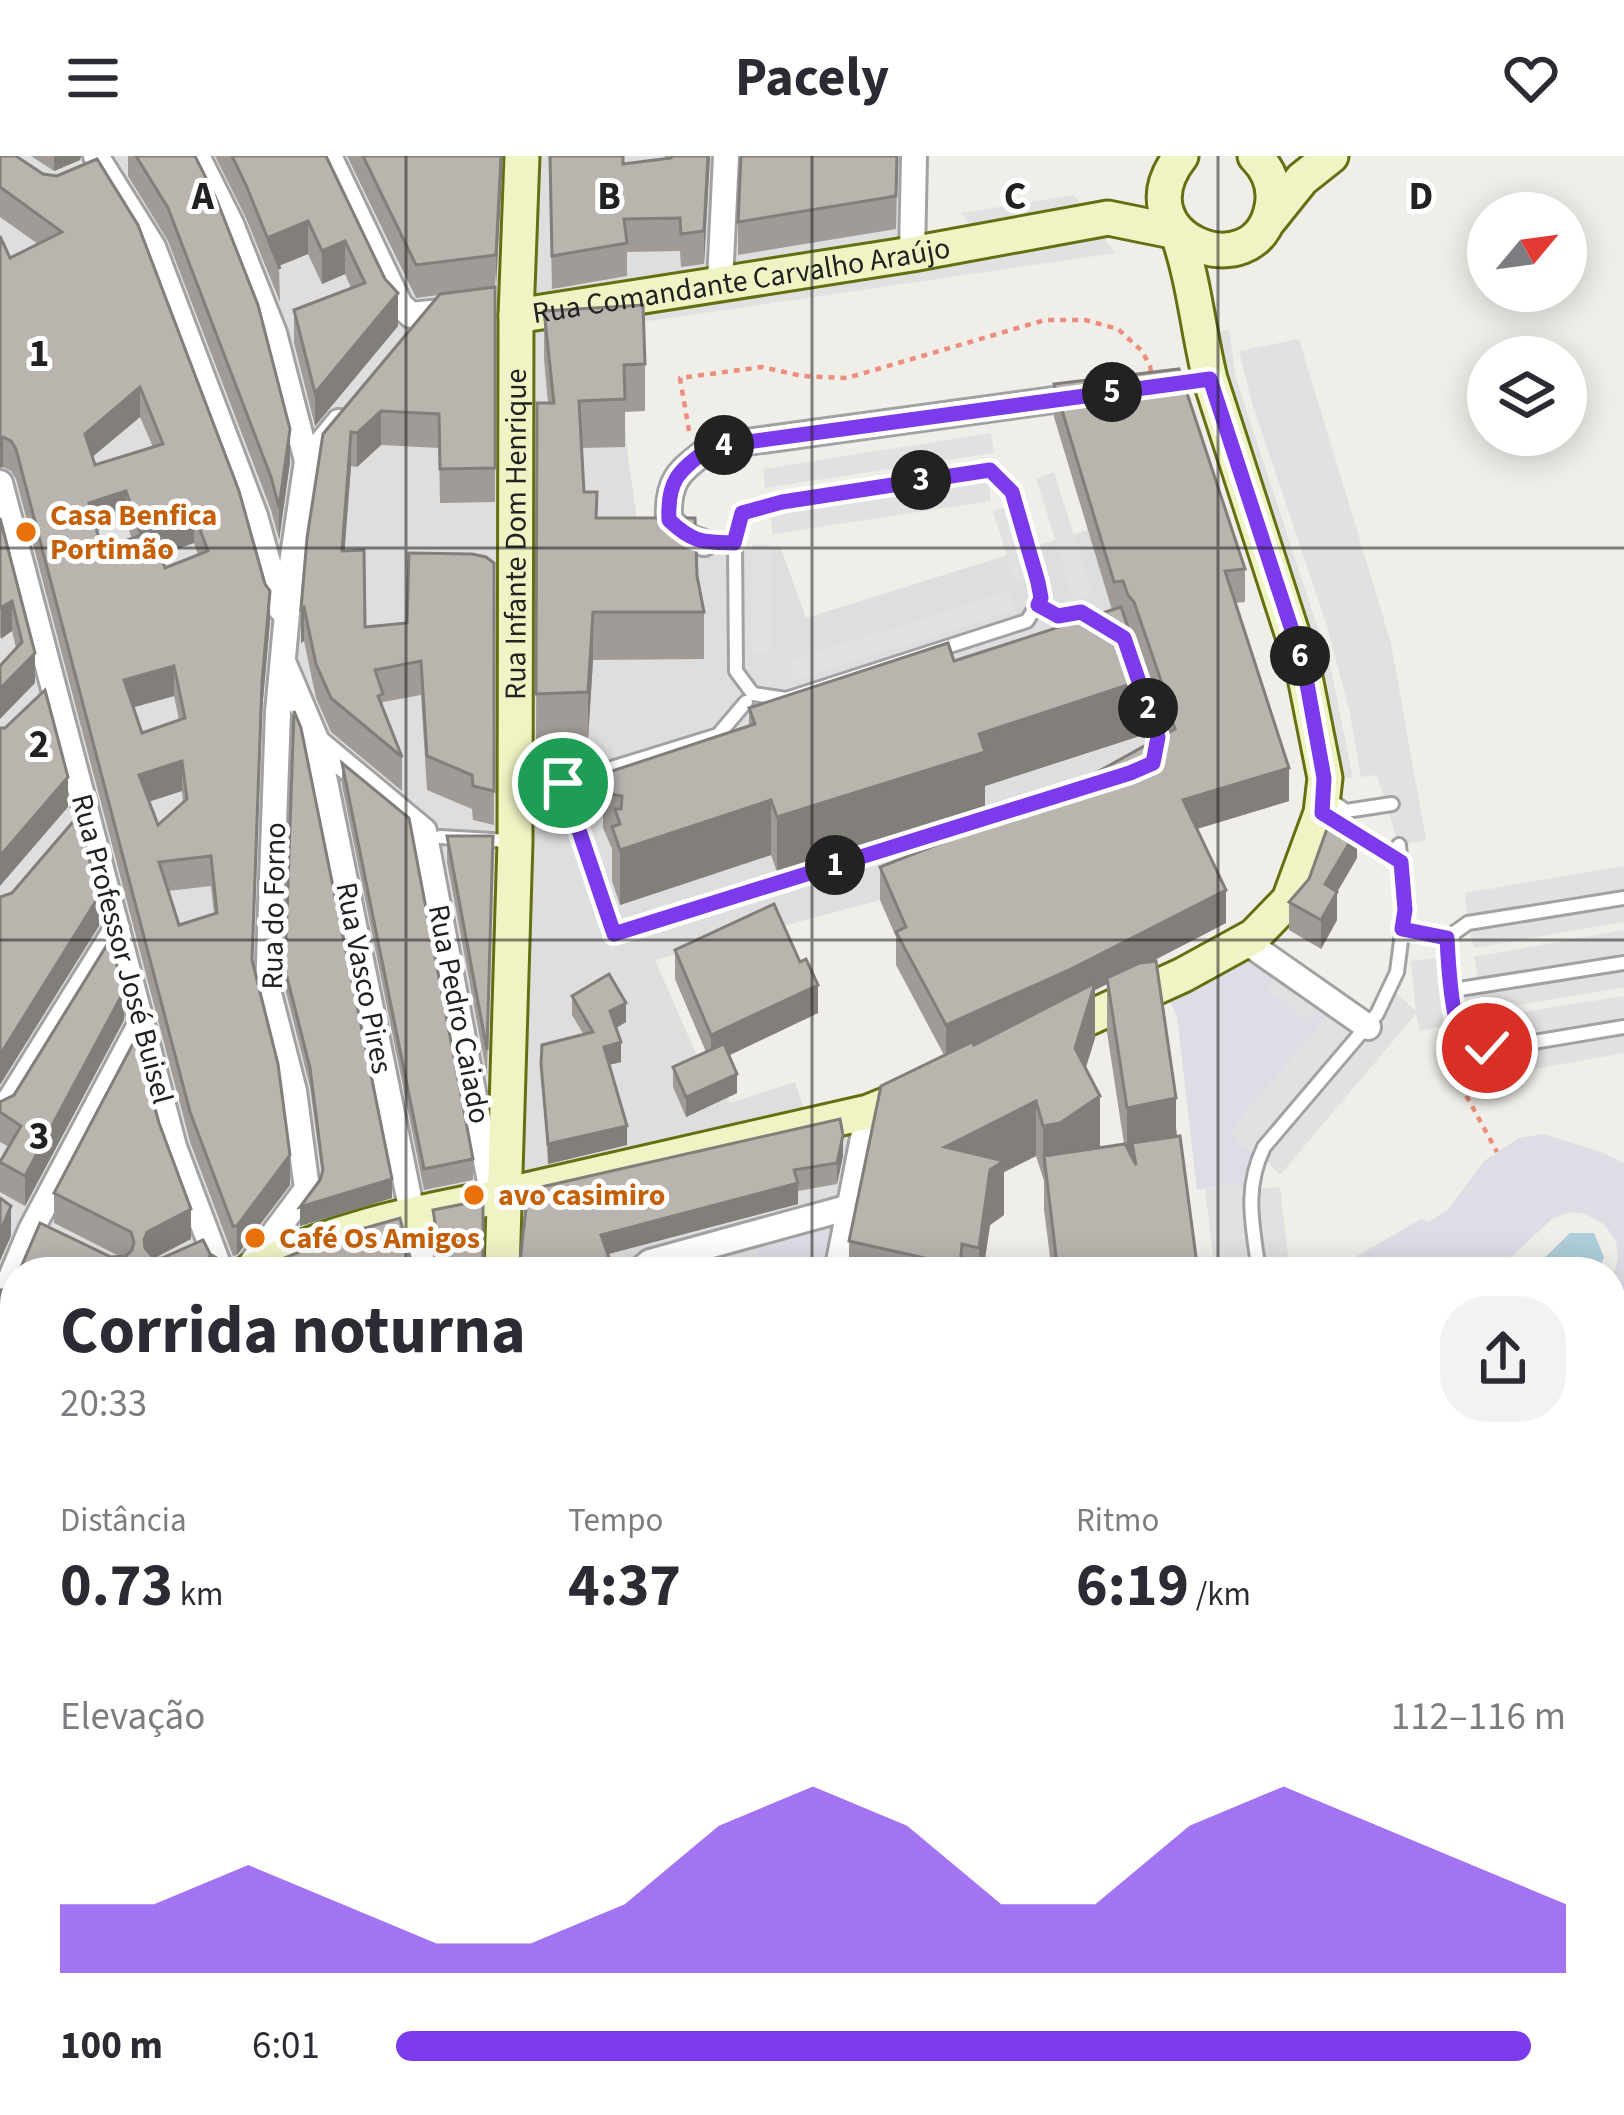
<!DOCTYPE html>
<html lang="pt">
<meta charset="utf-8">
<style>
:root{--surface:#fff;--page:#f2f2f3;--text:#2b2b33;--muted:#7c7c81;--accent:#7c3aed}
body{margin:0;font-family:"Source Sans 3",sans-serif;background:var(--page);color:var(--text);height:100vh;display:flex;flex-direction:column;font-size:45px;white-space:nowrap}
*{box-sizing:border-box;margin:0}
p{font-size:39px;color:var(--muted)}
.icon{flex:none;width:66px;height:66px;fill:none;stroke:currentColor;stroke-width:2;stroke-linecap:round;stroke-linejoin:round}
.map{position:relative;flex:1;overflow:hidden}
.sheet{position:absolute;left:0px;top:1101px;width:1626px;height:858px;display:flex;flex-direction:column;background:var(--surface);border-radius:48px 48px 0 0;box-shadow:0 6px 30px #0003}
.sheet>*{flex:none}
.needle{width:78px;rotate:61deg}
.controls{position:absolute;left:1467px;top:36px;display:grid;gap:24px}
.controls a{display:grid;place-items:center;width:120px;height:120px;border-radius:50%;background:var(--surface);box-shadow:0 6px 30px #0003;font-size:60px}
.pin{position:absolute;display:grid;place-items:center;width:102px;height:102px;color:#fff;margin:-51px;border:6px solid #fff;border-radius:50%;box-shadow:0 3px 12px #0007}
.km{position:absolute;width:60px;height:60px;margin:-30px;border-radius:50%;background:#222;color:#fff;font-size:33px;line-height:60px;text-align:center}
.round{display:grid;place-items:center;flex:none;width:126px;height:126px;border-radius:48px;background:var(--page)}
.summary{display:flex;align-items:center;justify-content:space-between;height:204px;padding:0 60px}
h1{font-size:66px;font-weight:700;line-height:90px}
.metrics{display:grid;grid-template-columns:repeat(3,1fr);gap:18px;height:204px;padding:12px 60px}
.metrics div{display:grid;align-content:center}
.metrics b{font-size:60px;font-weight:700}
.metrics small{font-size:33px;font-weight:400}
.metrics p{font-size:33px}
.chart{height:336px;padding:24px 60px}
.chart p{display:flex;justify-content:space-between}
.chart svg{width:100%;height:216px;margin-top:12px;fill:var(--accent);opacity:.7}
ul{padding:0 60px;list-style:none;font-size:39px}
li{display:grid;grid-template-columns:192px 144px 1fr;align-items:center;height:90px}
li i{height:30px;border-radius:15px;background:var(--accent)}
header{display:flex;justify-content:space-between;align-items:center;height:156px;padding:0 60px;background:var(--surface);font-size:54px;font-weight:700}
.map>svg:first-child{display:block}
</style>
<header><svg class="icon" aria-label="menu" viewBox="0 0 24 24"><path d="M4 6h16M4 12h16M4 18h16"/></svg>Pacely<svg class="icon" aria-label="heart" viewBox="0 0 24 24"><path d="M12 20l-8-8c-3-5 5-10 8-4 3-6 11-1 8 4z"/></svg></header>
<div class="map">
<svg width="1624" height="1959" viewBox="0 0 1624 1959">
<rect width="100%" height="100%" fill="#f0eee9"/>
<polygon fill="#dfdede" points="0,0 929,0 926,84 612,144 620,198 627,293 643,408 780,390 806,462 1097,371 1184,606 880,744 655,804 698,902 713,898 730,947 795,926 809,969 868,956 840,1116 15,1116 15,1237 0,1235"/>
<polygon fill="#e9dce6" points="1624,1199 1624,1354 1611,1387 1611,1237"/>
<g fill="#e1e1e1">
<polygon points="1074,39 1115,97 628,168 612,144 982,83 961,57"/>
<polygon points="1229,174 1236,222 1331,513 1353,622 1325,622 1199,178"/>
<polygon points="1299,183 1391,487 1426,684 1399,689 1377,619 1361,621 1349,553 1327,470 1252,247 1239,195"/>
<polygon points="991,277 994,297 765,332 763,313"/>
<polygon points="1054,316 1092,438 1074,444 1036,322"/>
<polygon points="989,326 991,345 773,378 770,359"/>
<polygon points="1011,350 1033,420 1015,426 993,355"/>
<polygon points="752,389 771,389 770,497 751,497"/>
<polygon points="1009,435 1015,454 795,524 789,505"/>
<polygon points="1624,710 1624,766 1474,792 1468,767 1465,737"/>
<polygon points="1624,774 1624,831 1484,855 1474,801"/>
<polygon points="1449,801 1457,867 1420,875 1416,858 1280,1019 1260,998 1243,990 1229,977 1327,859 1358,882 1390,832 1416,855 1411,805"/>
<polygon points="1284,814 1324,842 1308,864 1267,834"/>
<polygon points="1624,840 1624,897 1495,920 1487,893 1486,862"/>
<polygon points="1228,1028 1250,1033 1280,1031 1290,1116 1215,1116 1205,1033"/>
<polygon points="752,1078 759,1103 715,1116 645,1116"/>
</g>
<g fill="#dddde6">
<polygon points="1245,785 1284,814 1268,834 1307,863 1324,842 1368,871 1358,882 1327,860 1230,976 1243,990 1260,998 1250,1033 1228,1028 1197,1034 1177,861 1162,829"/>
<polygon points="1543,978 1601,996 1624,1007 1624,1199 1611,1237 1611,1125 1618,1104 1616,1085 1604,1068 1585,1058 1570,1056 1552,1063 1495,1116 1347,1116 1357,1100 1421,1063 1428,1066 1448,1054 1484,1005 1519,982"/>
<polygon points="850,1051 837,1116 782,1116 777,1101 759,1103 752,1078"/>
<polygon points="15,1282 15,1399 0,1399 0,1294"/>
</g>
<g fill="#aeced9">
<polygon points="1570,1077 1594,1077 1604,1101 1598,1116 1530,1116"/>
<polygon points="0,1419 15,1421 15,1944 1611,1944 1611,1541 1624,1505 1624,1959 0,1959"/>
</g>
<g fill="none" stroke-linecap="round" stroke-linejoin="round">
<g stroke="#a2a2a2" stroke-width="18">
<g id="lane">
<polygon points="990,314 1012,336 1041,442 1027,465 786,543 753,538 736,515 735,387 742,357 783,346"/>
<polyline points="1038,449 1058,461 1081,456 1102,469"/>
<polyline points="1142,534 1158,581 1155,594"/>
<polyline points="746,546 718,579 563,627 614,778 1067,637"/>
<polyline points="1326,641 1346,655 1392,648"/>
<polyline points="1343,670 1401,706"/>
<polyline points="440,681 511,685"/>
<polyline points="1402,773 1447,782 1468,767 1624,742"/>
<polyline points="1447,782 1455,859 1460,877 1473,889 1498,892 1624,871"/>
<polyline points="1453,834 1624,807"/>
<path d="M1259,1116c-6,-46 -16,-82 5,-125l113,-133 20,-42 8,-62 -6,-65"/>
<polyline points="0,1252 15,1243"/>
</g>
</g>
<g stroke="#a2a2a2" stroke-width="30">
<g id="street">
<polyline points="96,0 153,91 255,360 281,453"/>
<polyline points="197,0 231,68 274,177 307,305"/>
<polyline points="329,0 400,149 411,159 451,155"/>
<polyline points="912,98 914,0"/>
<polyline points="720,127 726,0"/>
<polyline points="0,327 174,991 221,1116"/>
<path d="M704,387l-17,-6 -18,-17c-2,-41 10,-48 42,-73l372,-51"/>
<polyline points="284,508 317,586 424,675 493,1042"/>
<polyline points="317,586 424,1116"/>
<polyline points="1245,785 1368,871"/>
<polyline points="0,960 117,772"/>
<polyline points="245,1116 307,1033 294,935 268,834 278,556 291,414 307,305 339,266"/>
<polyline points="638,1116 650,1106 850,1051"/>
<polyline points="837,1116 868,956"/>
<polyline points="0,1148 31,1074 141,867"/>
</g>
</g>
<g stroke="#636f11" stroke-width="39">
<g id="secondary">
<path d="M1181,0c-64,82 75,136 91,51 4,-20 -3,-37 -17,-51"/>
<polyline points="1270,63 1302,23 1331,0"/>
<path id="s1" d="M516,160l396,-62 196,-36 69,14c17,47 21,98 33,147l93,288 22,111 -4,35 -32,87 -35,36 -71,39 -127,58"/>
<polyline points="522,1035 868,956 915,937"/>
<path d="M249,1116c77,-41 159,-58 244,-74"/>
<path id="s2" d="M502,1116l13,-430 1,-526 6,-160"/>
<polyline points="0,1221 15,1223"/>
<polyline points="482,1959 482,1944"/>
</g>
</g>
<g stroke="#ec8d7e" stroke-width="4.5" stroke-dasharray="6 6" stroke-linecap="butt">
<polyline points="689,275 680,222 762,211 802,220 847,222 1045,164 1085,164 1118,173 1142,195 1150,210 1152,222"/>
<polyline points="1462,904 1467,941 1497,996"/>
<polyline points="13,1285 15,1282"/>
<polyline points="0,1381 15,1383"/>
<polyline points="1611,1509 1624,1471"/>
</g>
<use href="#lane" stroke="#fff" stroke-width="12"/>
<use href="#street" stroke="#fff" stroke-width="24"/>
<use href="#secondary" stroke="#f0f4c4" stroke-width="33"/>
<g stroke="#6f6f6f" stroke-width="12">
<g id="rail">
<polyline points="1611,1353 1624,1319"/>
<polyline points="1385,1959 1391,1944"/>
</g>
</g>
<use href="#rail" stroke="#fff" stroke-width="8" stroke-dasharray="22" stroke-linecap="butt"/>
</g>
<g fill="#a09b96" fill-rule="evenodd">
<path d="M0,0l43,18 227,447 -8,90 -10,253 38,221 -53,70 -4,1 -43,-114 -174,-663 -5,-8 -8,-4 -3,1v-232l10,22 28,-14 -38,-27zM140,261l13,30 -58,18 -3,-8zM126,365l6,18 -30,10 -5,-18zM194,387l4,12 -33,13 -5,-13zM174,540l5,24 -37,13 -8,-26zM182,635l1,11 -25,23 -9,-24zM211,730l3,28 -35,11 -11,-34z"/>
<polygon points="31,0 81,0 80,4 54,15"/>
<polygon points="128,0 195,0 290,306 279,384 271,354 168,85 128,20"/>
<polygon points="215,0 326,0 398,170 315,270 294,187 294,154 351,132 345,118 322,128 308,98 279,110 280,146 246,62"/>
<polygon points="347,0 503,0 495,132 495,346 440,347 439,292 381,289 357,311 351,310 344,395 365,471 407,467 494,407 494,669 473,664 472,653 427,634 421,539 383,546 383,554 402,601 402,635 331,576 316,542 304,485 301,487 323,278 439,139 416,142"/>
<polygon points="549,0 623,8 665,2 665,0 710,0 704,108 681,111 680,95 627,96 627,120 552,133"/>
<polygon points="898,0 896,73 738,99 738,66"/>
<polygon points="544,155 645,208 645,255 625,256 625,291 582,292 584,336 597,362 697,420 704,456 704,503 593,504 588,583 536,586 537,247 548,247 544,203"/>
<path d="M1054,228l191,185v33l-10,1 54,198 -92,28 29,94 -75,39 47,310h-146l-8,-62v-29l-8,-25 -32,16v43l-14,10 -7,47h-134v-31l95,-186 -48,-90v-28l-16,-37v-33l156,-61 132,-73 -34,-98 -6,-6 18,105 -161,52v21l-208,65 -6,-17 -151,50 -8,-24v-32l-9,-21v-54l146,-48v-18l205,-47 158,-51 -58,-193zM1107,828v48l17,112 -24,4 -15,-79 10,-31v-48z"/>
<polygon points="0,362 35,527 16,492 12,475 0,482"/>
<polygon points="342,607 473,1003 473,1024 424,1034 342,629"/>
<polygon points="447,680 493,680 487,920 447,706"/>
<polygon points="1357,702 1337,736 1337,764 1321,793 1289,774 1289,746"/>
<polygon points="675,794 818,857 729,899 737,937 686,961 673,931 673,911 706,896 675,823"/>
<polygon points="285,813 392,1042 300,1070 322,1020 310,931 285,832"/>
<polygon points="572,840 626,866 616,872 621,906 609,909 627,989 548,1008 541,908 584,879 572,859"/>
<polygon points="124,864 25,1050 0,1036 0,1006 9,991 0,986 0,946 14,939"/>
<polygon points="843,1000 837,1028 798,1035 798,1048 607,1098 614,1116 250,1116 411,1105 420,1111 428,1111 437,1104 433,1075 433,1054 490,1112 503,1116 513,1113 520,1105 528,1034"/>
<polygon points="54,1037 191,1083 155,1101 210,1098 215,1101 215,1116 19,1116 121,1101 54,1067"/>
<polygon points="15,1125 15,1198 0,1196 0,1134 3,1134"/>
</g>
<g fill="#827e7a">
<polygon points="54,0 81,0 80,4 54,15"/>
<polygon points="501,0 503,0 496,132 496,99"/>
<polygon points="708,0 710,0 704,108 704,75"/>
<polygon points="308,65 308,98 278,110 269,81"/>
<polygon points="345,85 345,118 322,128 322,95"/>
<polygon points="398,137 398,170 315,270 315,237"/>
<polygon points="140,231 140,261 85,307 85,278"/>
<polygon points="381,255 381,289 357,311 357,277"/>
<polygon points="290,273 290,306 279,384 279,351"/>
<polygon points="351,276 351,310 342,429 342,395"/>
<polygon points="3,281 3,311 0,312 0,282"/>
<polygon points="126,335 126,365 89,377 89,347"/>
<polygon points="194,358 194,387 140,405 140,376"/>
<polygon points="270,435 270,465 262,555 252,834 262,526"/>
<polygon points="12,445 12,475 1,483 1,453"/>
<polygon points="304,451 304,485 301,487 301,453"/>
<polygon points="593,456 593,504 588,583 588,536"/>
<polygon points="35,497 35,527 0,563 0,533"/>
<polygon points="174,510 174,540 124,554 124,524"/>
<polygon points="1146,523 1146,578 985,630 985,651 777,716 777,661 979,578"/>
<polygon points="182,605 182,635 139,649 139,619"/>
<polygon points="1289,612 1289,645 1183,677 1183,644"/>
<polygon points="68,621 68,651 0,730 0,700"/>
<polygon points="771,644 771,699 620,749 620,694"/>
<polygon points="1357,674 1357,702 1337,736 1337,764 1321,793 1321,764 1325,728"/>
<polygon points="1226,734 1226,767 1108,828 1107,822 1107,828 1095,834 1095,882 1075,947 1075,892 946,902 946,869"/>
<polygon points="99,740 99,770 0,929 0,899"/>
<polygon points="818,829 818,857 711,908 711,879"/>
<polygon points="124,835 124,864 25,1050 25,1020"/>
<polygon points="626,847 626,866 610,875 610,855"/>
<polygon points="621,886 621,906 604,910 604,891"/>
<polygon points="737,918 737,937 686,961 686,941"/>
<polygon points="1100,940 1100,995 1044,1000 1043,1025 1043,970"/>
<polygon points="1176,942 1176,996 1132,987 1132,1006 1127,1007 1127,952"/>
<polygon points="1036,945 1036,1000 1004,1016 1004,1059 990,1069 983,1116 979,1116 979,1092 945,991"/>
<polygon points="627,970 627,989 548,1008 548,988"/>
<polygon points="843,979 843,1000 837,1028 837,1007"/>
<polygon points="290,999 290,1029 237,1099 237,1070"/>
<polygon points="392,1023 392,1042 300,1070 300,1051"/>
<polygon points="798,1027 798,1048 601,1100 601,1079"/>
<polygon points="11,1050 11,1080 0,1105 0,1076"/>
<polygon points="191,1053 191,1083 147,1106 144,1084 147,1076"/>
</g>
<g fill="#bab4af" stroke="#827e7a" stroke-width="3" fill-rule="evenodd">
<path d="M0,0h16l27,18 14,2 40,-17 41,66 101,266 26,93 5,7 -8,91 -10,278 26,104 12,91 -53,71h-4l-43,-114 -174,-663 -5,-8 -8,-4 -3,1v-202l10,22 52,-26 -62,-45zM140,231l23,57 -68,21 -10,-31zM126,335l14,41 54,-18 14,37 -43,17 -12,-37 -51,18 -13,-46zM174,510l11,52 -43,15 -18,-53zM182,605l5,38 -29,26 -19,-50zM211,700l6,57 -38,12 -20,-63z"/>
<polygon points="136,0 195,0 216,42 258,149 290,273 279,351 271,321 168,52"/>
<polygon points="232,0 326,0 385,123 398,137 315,237 294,154 365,127 345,85 322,95 308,65 269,81 280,113 246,29"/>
<polygon points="363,0 501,0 496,99 416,109"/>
<polygon points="550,0 623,0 623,8 671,2 671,0 708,0 704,75 681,78 680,62 624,63 627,87 552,100"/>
<polygon points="741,0 897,0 896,40 738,66"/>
<polygon points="495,131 495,312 440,313 439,258 381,255 357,277 351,276 342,395 364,394 365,471 407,467 409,397 472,398 486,401 494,407 494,635 473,630 472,619 427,600 421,505 375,514 383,538 378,540 402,601 331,542 316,508 304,451 301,453 307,382 323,278 440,138"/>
<polygon points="643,149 645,208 624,209 625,243 579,245 584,336 597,336 596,362 695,362 697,420 704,456 593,456 588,536 536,538 537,247 554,247 544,155"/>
<polygon points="1179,213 1245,413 1225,415 1289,612 1183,644 1226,734 1071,813 946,869 896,776 906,771 880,711 1036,650 1175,573 1168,553 1168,545 1134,446 1128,439 1123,425 1114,426 1054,228"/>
<polygon points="0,362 35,497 0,533 0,510 22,486 12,445 0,452"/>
<polygon points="1121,451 1146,523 979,578 985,596 777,661 771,644 620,694 612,671 620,668 615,653 621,653 622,640 610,638 603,618 755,568 749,552 948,487 954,505"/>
<polygon points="45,534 68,621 0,700 0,572 5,572"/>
<polygon points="294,555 301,572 392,1023 300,1051 320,1024 323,1014 310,912 285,813"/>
<polygon points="342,607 409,662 473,1003 424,1013"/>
<polygon points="1332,659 1357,674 1325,728 1337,736 1321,764 1289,746 1309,723"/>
<polygon points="78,660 99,740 0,899 0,741 12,737"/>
<polygon points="447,680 493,680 487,894"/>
<polygon points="774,748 800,806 806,803 818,829 711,879 675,794"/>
<polygon points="110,784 124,835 25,1020 0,1006 21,970 0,956 0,946 14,939"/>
<polygon points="1156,805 1176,942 1127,952 1107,822 1140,807"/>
<polygon points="609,818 626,847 610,855 621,886 604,891 627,970 548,988 541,908 542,889 593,876 572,840"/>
<polygon points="1095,827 1075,892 1100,940 1060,967 1043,970 1036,945 945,991 1004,1005 990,1014 979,1092 962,1088 960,1110 849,1085 881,930 972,886 974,889"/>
<polygon points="136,882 159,967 191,1053 147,1076 144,1084 145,1092 152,1100 160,1103 203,1084 210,1098 215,1101 209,1101 208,1107 201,1106 201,1116 19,1116 40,1067 111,1101 126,1100 132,1094 134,1086 131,1076 54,1037"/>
<polygon points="724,888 737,918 686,941 673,911"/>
<polygon points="840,963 843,979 837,1007 794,1014 798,1027 601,1079 614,1116 250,1116 344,1078 400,1062 411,1105 420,1111 428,1111 436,1106 440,1099 433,1054 483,1044 483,1104 490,1112 503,1116 513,1113 520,1105 528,1034"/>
<polygon points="1180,980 1198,1116 1058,1116 1044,1000 1125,988 1136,1009 1132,987"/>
<polygon points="0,1042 11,1050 0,1076"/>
<polygon points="15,1125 15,1168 0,1166 0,1134 3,1134"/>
</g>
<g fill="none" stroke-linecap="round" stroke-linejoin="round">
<g stroke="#fff" stroke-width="24">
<path id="route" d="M563,627l51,151 516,-161 23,-10 5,-26 -34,-99 -43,-26 -23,4 -20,-11 3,-7 -3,-16 -26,-90 -22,-22 -208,32 -40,11 -8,30c-31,-1 -41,0 -65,-23 -2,-41 10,-49 42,-73l499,-68 94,288 20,111 -2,35 79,49 4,48 -3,19 45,9c1,20 4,82 15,96 6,9 15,12 25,14"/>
</g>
<use href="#route" stroke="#7c3aed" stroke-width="15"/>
</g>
<path fill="none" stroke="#212121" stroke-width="3" stroke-opacity="0.55" d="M406,0v1116M812,0v1116M1218,0v1116M0,392h1624M0,784h1624M0,1175h15M1611,1175h13M0,1567h15M1611,1567h13M406,1944v15M812,1944v15M1218,1944v15"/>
<g fill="#e8710a" stroke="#fff" stroke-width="4.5">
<circle cx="26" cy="376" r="12"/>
<circle cx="474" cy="1039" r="12"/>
<circle cx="255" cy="1082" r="12"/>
</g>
<g text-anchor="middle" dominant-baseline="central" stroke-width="10" stroke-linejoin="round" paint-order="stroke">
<g font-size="30" fill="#212121" stroke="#fff">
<text stroke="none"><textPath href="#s1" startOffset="228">Rua Comandante Carvalho Araújo</textPath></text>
<text stroke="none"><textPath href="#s2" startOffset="738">Rua Infante Dom Henrique</textPath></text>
<text transform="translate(274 750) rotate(-89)">Rua do Forno</text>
<text transform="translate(122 793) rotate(75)">Rua Professor José Buisel</text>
<text transform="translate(364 822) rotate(79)">Rua Vasco Pires</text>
<text transform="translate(459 858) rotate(79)">Rua Pedro Caiado</text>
</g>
<g font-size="30" font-weight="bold" fill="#c56008" stroke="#fff" text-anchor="start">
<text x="50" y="359">Casa Benfica<tspan x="50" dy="34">Portimão</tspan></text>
<text x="498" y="1039">avo casimiro</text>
<text x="279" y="1082">Café Os Amigos</text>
</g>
</g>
<g font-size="39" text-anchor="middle" font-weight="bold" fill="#212121" stroke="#fff" stroke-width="10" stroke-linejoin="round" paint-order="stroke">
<text x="203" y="53">A</text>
<text x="609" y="53">B</text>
<text x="1015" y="53">C</text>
<text x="1421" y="53">D</text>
<text x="39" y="210">1</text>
<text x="39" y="601">2</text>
<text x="39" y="993">3</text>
</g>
</svg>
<div class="controls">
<a><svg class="needle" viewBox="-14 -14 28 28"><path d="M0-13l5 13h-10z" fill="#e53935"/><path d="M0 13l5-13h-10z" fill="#7c7c81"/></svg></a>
<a><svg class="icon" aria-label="layers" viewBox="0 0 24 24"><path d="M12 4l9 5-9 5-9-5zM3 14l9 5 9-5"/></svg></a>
</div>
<div class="pin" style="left:563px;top:627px;background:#1e9e55"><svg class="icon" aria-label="arrive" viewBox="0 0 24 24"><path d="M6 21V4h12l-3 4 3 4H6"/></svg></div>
<div class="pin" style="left:1487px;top:892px;background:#d93025"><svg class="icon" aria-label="check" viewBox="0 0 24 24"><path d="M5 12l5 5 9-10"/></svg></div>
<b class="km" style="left:835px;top:709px">1</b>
<b class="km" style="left:1148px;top:552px">2</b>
<b class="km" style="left:921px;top:324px">3</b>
<b class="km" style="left:724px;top:289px">4</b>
<b class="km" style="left:1112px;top:236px">5</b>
<b class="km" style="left:1300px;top:500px">6</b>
<section class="sheet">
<div class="summary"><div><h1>Corrida noturna</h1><p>20:33</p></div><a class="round"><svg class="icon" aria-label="share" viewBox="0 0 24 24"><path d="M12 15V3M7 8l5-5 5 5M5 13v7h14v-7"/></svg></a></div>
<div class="metrics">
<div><p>Distância</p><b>0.73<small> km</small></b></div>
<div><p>Tempo</p><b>4:37</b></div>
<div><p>Ritmo</p><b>6:19<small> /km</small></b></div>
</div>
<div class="chart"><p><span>Elevação</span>112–116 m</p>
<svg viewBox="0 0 160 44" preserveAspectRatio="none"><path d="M0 44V30L10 30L20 22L30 30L40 38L50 38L60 30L70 14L80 6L90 14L100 30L110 30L120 14L130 6L140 14L150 22L160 30V44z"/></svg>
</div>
<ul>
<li><b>100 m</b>6:01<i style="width:97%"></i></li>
</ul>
</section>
</div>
